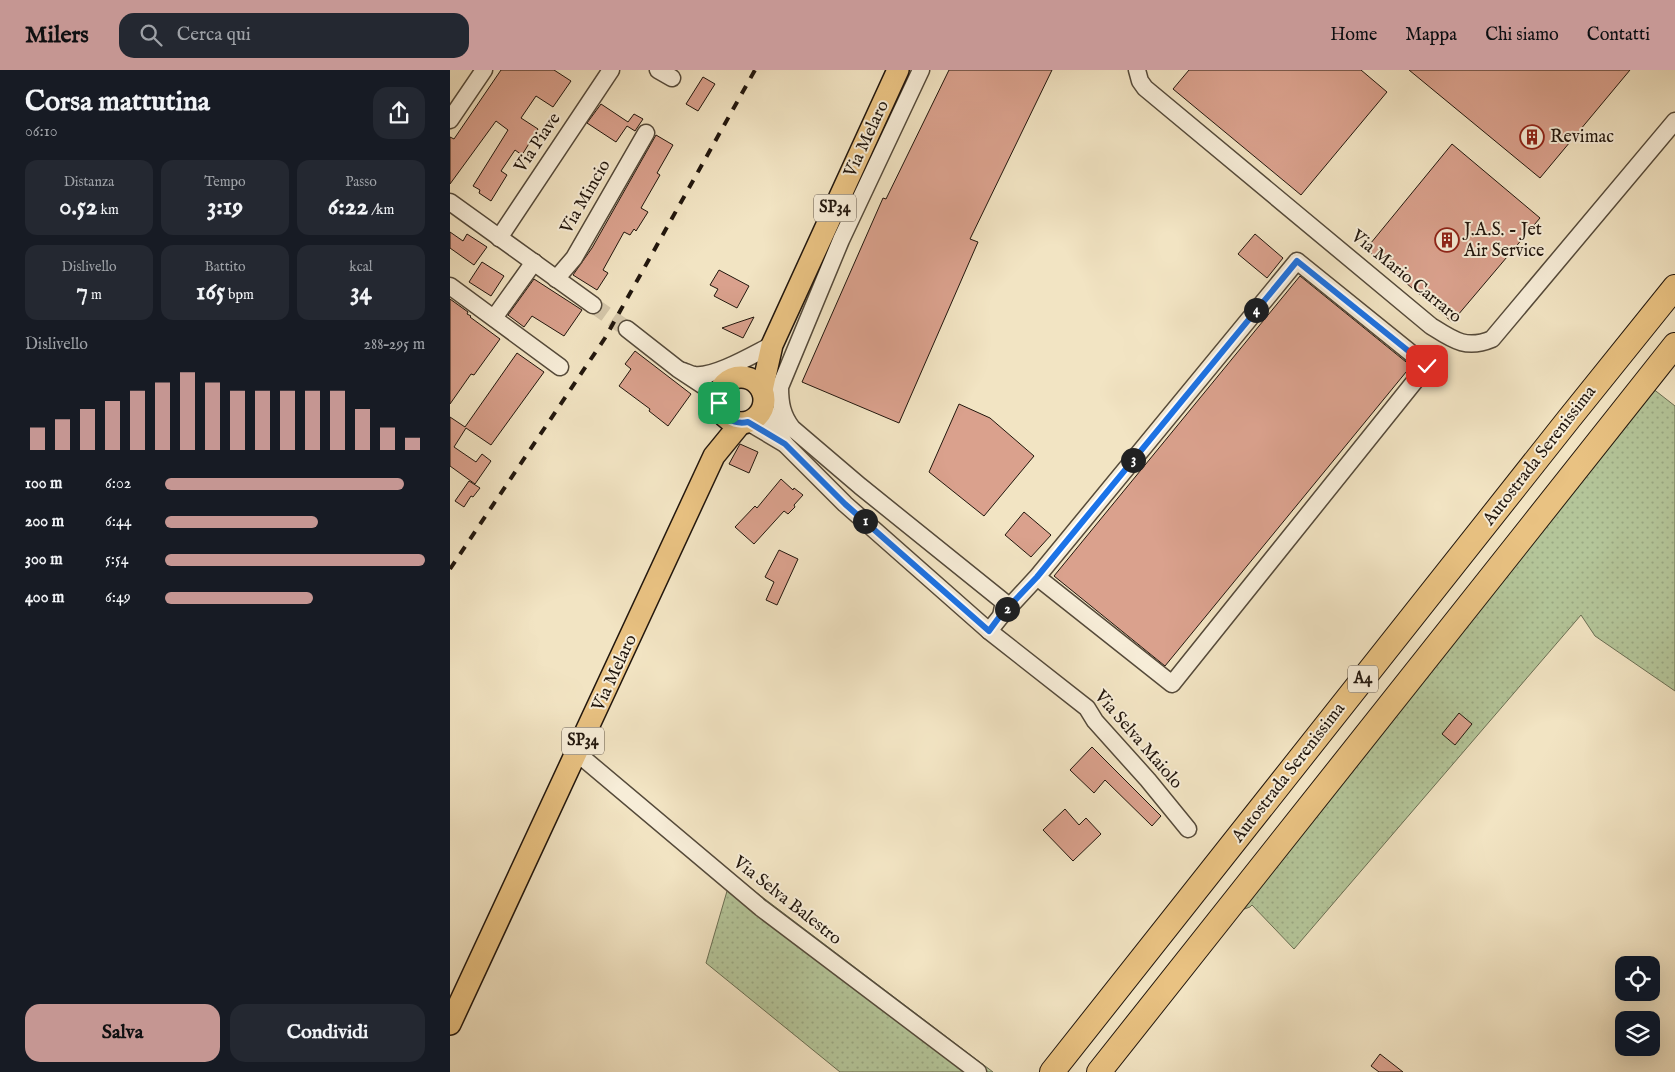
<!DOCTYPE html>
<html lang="it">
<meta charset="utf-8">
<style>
:root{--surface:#171b24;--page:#242831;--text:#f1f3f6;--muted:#9ea1a6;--accent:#c59692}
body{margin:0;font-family:"IM FELL English",serif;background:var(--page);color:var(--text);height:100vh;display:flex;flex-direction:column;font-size:19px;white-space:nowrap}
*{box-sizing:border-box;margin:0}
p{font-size:16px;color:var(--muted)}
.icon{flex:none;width:28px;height:28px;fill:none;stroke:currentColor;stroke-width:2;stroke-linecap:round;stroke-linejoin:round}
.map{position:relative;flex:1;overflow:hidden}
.panel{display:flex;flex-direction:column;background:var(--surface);width:450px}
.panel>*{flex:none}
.controls{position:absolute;left:1165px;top:886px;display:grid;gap:10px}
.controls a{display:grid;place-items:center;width:45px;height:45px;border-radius:10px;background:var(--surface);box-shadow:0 5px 20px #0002;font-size:25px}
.pin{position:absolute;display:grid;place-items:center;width:42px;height:42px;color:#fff;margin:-21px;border-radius:10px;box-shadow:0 2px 8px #0006}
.km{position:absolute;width:25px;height:25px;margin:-12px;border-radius:50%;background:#222;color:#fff;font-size:14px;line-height:25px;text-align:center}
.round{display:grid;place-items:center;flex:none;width:52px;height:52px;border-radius:15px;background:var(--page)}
.summary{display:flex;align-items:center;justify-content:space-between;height:85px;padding:0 25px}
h1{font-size:28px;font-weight:700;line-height:38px}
.stats{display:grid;grid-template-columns:repeat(3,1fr);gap:8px;height:85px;padding:5px 25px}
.stats div{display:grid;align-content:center;border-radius:12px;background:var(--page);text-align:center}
.stats b{font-size:25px;font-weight:700}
.stats small{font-size:14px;font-weight:400}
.stats p{font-size:14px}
.chart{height:140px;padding:10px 25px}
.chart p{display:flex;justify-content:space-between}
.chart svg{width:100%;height:90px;margin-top:5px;stroke:var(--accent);stroke-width:6}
.primary-button{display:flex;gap:10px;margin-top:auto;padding:10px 25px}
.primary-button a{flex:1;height:58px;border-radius:15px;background:var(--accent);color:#111;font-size:20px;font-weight:700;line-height:58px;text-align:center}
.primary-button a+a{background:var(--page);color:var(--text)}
ul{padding:0 25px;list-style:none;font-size:16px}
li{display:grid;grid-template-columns:80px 60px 1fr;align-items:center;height:38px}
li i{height:12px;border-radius:6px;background:var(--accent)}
header{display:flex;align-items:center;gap:30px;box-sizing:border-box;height:70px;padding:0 25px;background:var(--accent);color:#111}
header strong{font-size:24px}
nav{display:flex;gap:28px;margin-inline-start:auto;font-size:18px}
.search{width:350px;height:45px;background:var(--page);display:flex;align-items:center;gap:12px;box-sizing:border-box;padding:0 18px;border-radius:15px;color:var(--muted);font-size:19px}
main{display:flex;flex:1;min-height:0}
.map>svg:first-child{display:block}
</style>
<header>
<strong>Milers</strong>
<div class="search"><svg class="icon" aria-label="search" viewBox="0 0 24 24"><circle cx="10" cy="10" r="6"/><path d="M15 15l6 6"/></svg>Cerca qui</div>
<nav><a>Home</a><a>Mappa</a><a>Chi siamo</a><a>Contatti</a></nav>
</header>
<main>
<section class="panel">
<div class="summary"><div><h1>Corsa mattutina</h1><p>06:10</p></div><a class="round"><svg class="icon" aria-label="share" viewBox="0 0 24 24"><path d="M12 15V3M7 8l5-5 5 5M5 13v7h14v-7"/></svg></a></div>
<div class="stats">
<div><p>Distanza</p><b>0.52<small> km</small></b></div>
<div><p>Tempo</p><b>3:19</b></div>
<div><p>Passo</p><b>6:22<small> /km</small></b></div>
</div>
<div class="stats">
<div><p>Dislivello</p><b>7<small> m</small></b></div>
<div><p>Battito</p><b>165<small> bpm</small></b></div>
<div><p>kcal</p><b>34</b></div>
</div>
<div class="chart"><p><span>Dislivello</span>288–295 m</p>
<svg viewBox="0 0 160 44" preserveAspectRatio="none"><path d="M5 44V33M15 44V29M25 44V24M35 44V20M45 44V15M55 44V11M65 44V6M75 44V11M85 44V15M95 44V15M105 44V15M115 44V15M125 44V15M135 44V24M145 44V33M155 44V38"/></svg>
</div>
<ul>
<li><b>100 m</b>6:02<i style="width:92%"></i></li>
<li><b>200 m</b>6:44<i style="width:59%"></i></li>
<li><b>300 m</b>5:54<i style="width:100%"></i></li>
<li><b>400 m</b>6:49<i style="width:57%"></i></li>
</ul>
<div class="primary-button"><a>Salva</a><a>Condividi</a></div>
</section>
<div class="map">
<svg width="1225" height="1002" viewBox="0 0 1225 1002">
<defs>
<pattern id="grass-dots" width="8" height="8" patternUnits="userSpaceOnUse" patternTransform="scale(1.25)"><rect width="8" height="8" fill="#b4c599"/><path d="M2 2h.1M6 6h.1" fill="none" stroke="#9aa883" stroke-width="1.8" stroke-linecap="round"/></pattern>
</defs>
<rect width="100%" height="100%" fill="#f2e4c3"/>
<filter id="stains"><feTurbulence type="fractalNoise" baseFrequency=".004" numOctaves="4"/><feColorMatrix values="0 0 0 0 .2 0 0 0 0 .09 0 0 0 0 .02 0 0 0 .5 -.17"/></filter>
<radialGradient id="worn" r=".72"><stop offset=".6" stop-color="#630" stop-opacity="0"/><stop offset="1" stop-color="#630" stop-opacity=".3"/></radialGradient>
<g fill="url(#grass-dots)" stroke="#6a6e53">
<polygon points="1202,318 1225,336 1225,621 1145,566 1131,545 844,879 802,835 800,837 786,842"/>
<polygon points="282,804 543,1002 390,1002 256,893"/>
</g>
<g fill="#daa18d" stroke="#21160d">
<polygon points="51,0 104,0 121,11 103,37 86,26 71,48 88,59 72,85 65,80 51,101 57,105 41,131 29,123 30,120 23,116 58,60 46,51 0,114 0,67 4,69"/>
<polygon points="499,0 602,0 520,169 528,172 449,353 352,312 433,128 436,129"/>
<polygon points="739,0 911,0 937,22 851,125 723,19"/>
<polygon points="959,0 1180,0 1090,108"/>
<polygon points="253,7 265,14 248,41 236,34"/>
<polygon points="151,34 178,52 184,44 193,49 185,61 177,56 166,72 137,53"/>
<polygon points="206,65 223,75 207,103 210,105 191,138 198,142 186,161 184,159 180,165 174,162 153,200 158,203 147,220 123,205 142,178"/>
<polygon points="1002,74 1090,148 1002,252 916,179"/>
<polygon points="0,162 13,171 17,164 37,177 24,195 0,178"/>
<polygon points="805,164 833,188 817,208 788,184"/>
<polygon points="32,192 54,206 41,226 19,212"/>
<polygon points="269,200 299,216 287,238 264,226 268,219 260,215"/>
<polygon points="850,206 961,296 715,596 604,506"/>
<polygon points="84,209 132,240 114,266 82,246 74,257 58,245"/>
<polygon points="0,229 18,242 17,244 21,246 20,247 50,269 24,305 21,304 0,334"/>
<polygon points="304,247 293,268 272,258 286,253"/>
<polygon points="185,281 241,324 218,356 199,341 200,339 169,316 181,299 175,294"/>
<polygon points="67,283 94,302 41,375 16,358 4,377 26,392 32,384 41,391 25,414 0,396 0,347 15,357"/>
<polygon points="509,334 540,348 584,386 534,446 479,402"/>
<polygon points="290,374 308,382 299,403 279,394"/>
<polygon points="331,409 343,420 344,418 353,425 344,435 345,437 338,444 334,441 304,474 285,457 305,436 307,438"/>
<polygon points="19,411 30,418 23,427 21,426 14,437 5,431"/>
<polygon points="574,442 601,465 581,487 555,465"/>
<polygon points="329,480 348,489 327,535 316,530 324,512 315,507"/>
<polygon points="1009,643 1022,654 1005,675 992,664"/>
<polygon points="642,677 711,746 702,756 655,710 644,723 620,700"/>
<polygon points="615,739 629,755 636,748 651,764 623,791 593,760"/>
<polygon points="930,984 953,1002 929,1002 921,996"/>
</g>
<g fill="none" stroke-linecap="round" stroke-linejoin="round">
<polyline stroke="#d3c5a8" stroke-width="16" stroke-dasharray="16 8" stroke-linecap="butt" points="143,235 177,259"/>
<g stroke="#554a3a" stroke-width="19">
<g id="minor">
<polyline points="208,0 222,8"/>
<path d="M471,0l-80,170 -61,147c0,16 2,28 12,41l68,58 144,116 -3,14 -12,15"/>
<path d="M687,0l3,11 5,7 286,238c22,14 35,24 61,13l183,-218"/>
<polyline points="0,50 34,0"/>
<polyline points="0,132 143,235"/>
<polyline points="49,168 161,0"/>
<polyline points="106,209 124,188 196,63"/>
<polyline points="0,216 110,297"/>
<polyline points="44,248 84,192"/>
<polyline points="177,259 228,299 269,326"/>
<path d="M233,301c3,1 7,3 11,4 20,3 60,-21 78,-30"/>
<polyline points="313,335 335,374"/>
<polyline points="298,352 335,374 395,434 539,561 637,638 645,651 698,710 738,759"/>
<polyline points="551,546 587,507 847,191 977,296 722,614 587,507"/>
<polyline points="127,683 311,838 528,1002"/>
</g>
</g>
<g stroke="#21160d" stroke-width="24">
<g id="major">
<circle cx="291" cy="330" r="23"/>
<polyline points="312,320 322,275 448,0"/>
<polyline points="0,954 264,386 291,353"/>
</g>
</g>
<g stroke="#21160d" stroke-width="26">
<g id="highway">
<polyline points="602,1002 1118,350 1225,217"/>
<polyline points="649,1002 1225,275"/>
</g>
</g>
<use href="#minor" stroke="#f7edd8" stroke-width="16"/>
<use href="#major" stroke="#e9c282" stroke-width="21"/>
<use href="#highway" stroke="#e9c282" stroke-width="24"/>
<polyline stroke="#21160d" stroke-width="4" stroke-dasharray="9 9" stroke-linecap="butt" points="0,499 155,268 305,0"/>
</g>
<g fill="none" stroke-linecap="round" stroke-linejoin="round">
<g stroke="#fff" stroke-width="10">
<path id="route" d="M269,333c3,14 14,22 29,19l37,22 60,60 144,127 11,-15 37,-39 260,-316 130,105"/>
</g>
<use href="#route" stroke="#1a73e8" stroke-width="6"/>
</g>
<defs>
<g id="building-ring" transform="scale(1.25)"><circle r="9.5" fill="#f7edd8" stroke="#8f2418" stroke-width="1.5"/><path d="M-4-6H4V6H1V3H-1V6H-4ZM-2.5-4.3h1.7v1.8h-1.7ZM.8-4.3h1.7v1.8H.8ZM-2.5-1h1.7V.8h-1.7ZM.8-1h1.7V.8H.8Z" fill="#8f2418"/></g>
</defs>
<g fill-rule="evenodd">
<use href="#building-ring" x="1082" y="67"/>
<use href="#building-ring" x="997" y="170"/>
</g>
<g text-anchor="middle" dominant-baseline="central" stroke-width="4" stroke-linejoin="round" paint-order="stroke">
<g fill="#f7edd8" stroke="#61564a" stroke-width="1">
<rect x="364" y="124.5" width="42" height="27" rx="4"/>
<rect x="898" y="595.5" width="30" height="27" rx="4"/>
<rect x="112" y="657.5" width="42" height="27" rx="4"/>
</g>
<g font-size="16" font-weight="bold" fill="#21160d">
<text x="385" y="138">SP34</text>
<text x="913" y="609">A4</text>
<text x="133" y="671">SP34</text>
</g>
<g font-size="18" fill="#21160d" stroke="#f7edd8" text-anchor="start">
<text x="1100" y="67">Revimac</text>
<text x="1014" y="160">J.A.S. - Jet<tspan x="1014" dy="21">Air Service</tspan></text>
</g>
<g font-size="18" fill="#21160d" stroke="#f7edd8">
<text transform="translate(417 69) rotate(-65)">Via Melaro</text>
<text transform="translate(88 73) rotate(-56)">Via Piave</text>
<text transform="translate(136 127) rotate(-60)">Via Mincio</text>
<text transform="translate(956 207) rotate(39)">Via Mario Carraro</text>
<text transform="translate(1090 386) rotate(-52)">Autostrada Serenissima</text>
<text transform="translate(165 603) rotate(-65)">Via Melaro</text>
<text transform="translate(688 670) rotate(49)">Via Selva Maiolo</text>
<text transform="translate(839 703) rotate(-52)">Autostrada Serenissima</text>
<text transform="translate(337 831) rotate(38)">Via Selva Balestro</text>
</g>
</g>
<rect width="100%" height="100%" filter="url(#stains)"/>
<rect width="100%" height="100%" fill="url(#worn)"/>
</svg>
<div class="controls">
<a><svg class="icon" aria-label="locate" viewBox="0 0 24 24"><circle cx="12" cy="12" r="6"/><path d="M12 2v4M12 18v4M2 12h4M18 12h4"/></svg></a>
<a><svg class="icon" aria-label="layers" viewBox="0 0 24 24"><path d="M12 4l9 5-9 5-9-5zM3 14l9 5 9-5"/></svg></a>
</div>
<div class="pin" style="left:269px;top:333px;background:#1e9e55"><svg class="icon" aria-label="arrive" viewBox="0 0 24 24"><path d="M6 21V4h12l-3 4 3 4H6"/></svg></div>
<div class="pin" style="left:977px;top:296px;background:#d93025"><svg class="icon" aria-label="check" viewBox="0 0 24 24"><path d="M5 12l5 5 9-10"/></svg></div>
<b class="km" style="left:415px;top:451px">1</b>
<b class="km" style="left:557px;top:539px">2</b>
<b class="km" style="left:683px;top:390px">3</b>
<b class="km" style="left:806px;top:240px">4</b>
</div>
</main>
